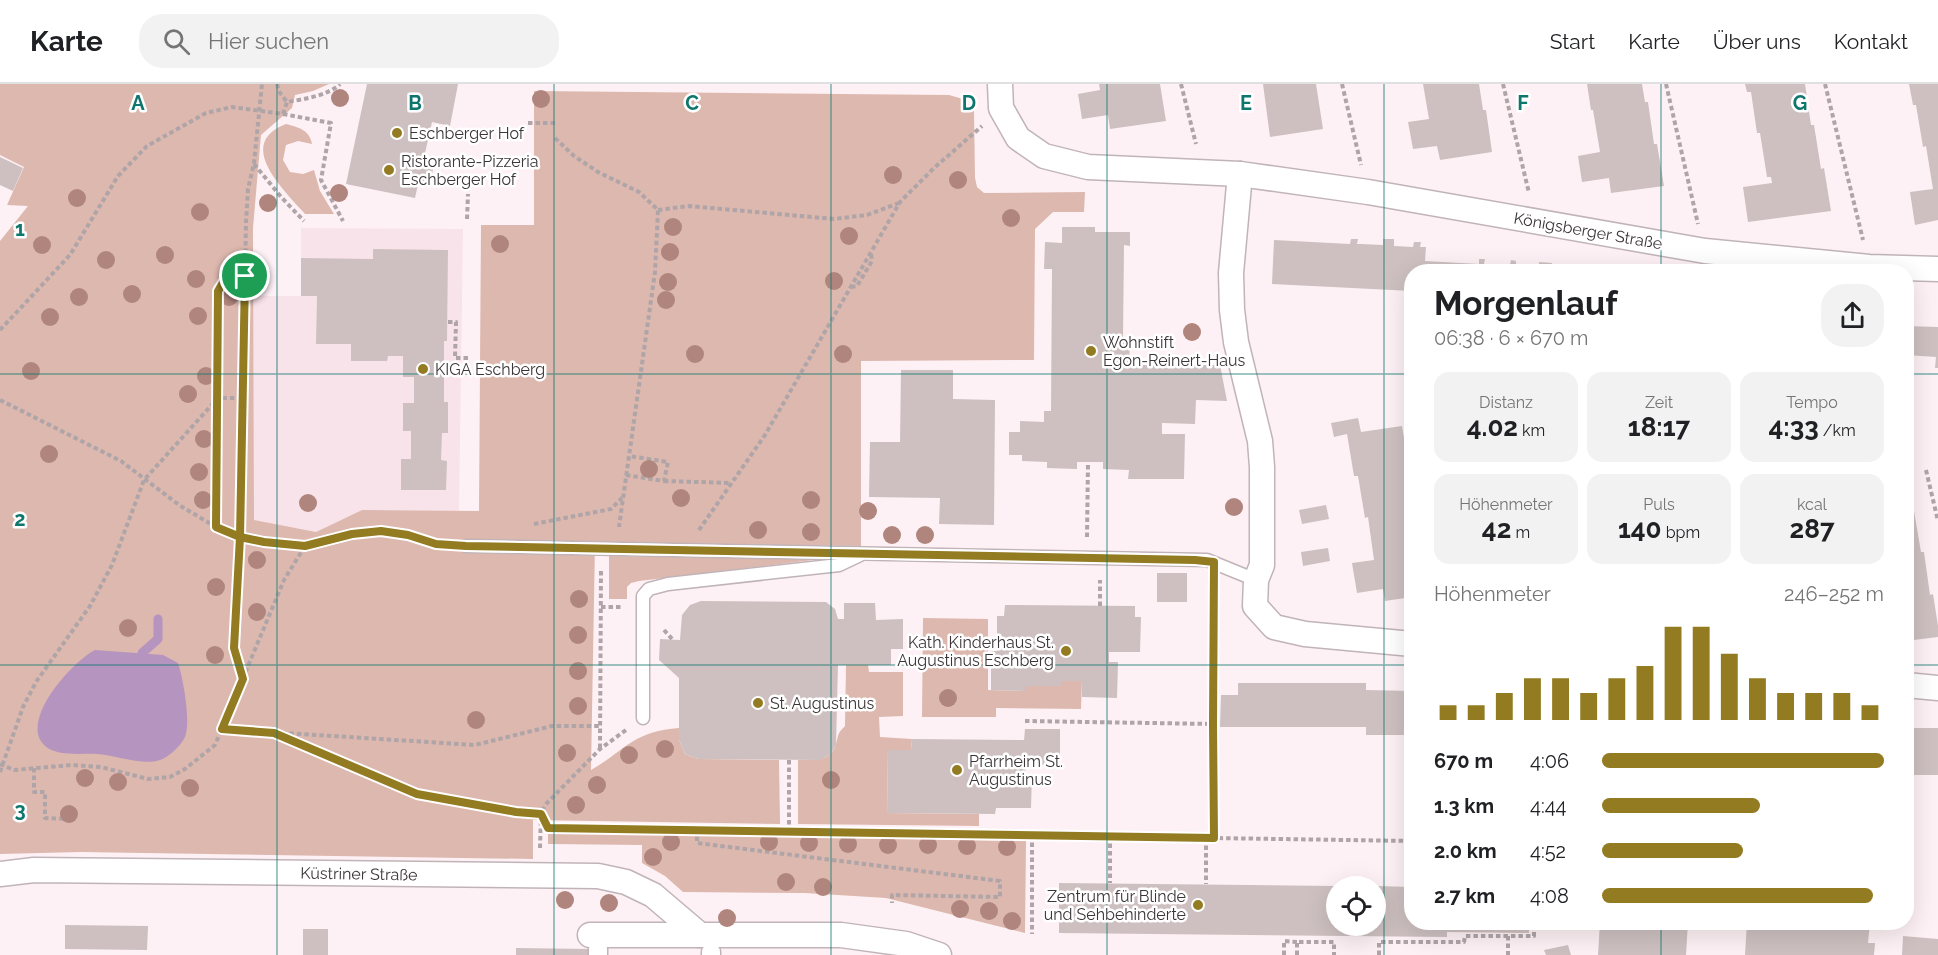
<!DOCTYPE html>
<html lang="de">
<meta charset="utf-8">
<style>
:root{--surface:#fff;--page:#f2f2f2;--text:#202124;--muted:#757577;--line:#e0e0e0;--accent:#937b22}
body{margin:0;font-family:Raleway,sans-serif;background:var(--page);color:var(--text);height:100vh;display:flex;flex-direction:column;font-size:22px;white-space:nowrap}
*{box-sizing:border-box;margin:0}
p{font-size:20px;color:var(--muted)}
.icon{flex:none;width:33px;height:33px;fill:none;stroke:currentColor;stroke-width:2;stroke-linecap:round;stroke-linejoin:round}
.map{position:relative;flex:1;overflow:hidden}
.details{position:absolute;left:1404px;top:180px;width:510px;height:666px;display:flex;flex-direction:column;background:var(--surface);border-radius:24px;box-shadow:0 6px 24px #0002}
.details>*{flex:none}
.controls{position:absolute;left:1326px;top:792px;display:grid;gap:12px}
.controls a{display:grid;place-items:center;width:60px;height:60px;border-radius:50%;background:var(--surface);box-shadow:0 6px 24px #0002;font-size:30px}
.pin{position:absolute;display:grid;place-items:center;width:51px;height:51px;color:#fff;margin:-26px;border:3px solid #fff;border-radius:50%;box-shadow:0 2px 6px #0007}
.round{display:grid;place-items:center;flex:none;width:63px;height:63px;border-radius:24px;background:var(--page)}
.overview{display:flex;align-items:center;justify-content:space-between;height:102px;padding:0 30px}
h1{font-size:33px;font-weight:700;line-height:45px}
.metrics{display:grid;grid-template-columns:repeat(3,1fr);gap:9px;height:102px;padding:6px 30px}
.metrics div{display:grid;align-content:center;border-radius:15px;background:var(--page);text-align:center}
.metrics b{font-size:26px;font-weight:700}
.metrics small{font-size:16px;font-weight:400}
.metrics p{font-size:16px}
.chart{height:168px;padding:12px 30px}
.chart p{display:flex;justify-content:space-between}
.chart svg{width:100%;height:108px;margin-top:6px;stroke:var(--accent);stroke-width:6}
ul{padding:0 30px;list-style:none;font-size:20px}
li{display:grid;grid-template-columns:96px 72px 1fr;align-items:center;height:45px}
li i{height:15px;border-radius:8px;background:var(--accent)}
header{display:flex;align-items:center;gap:36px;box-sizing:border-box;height:84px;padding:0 30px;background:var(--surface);border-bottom:2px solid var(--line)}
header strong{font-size:28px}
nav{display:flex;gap:33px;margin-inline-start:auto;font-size:21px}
.search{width:420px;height:54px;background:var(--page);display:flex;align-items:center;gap:15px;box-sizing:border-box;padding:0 21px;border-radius:24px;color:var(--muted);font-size:22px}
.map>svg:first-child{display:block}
</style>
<header>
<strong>Karte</strong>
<div class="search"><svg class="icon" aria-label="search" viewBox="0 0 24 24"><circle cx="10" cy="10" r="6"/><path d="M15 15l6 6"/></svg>Hier suchen</div>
<nav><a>Start</a><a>Karte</a><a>Über uns</a><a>Kontakt</a></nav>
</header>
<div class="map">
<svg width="1938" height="871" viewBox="0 0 1938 871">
<rect width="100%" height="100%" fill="#fef1f5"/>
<polygon fill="#f9e3ea" points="301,144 463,145 459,427 362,426 316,448 254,437 253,212 301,212"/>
<g fill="#ddb8ae">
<path d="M0,0h329l-16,7 -18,4 -3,13 -31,27 -8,93 1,292 62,12 46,-22 117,1 2,-286h53v-134l415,4 14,4 11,12 1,67 2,9 7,6 101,-1 -1,20h-31l-18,17 -1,131 -173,1v185l-266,-3 -4,227c36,-21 41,-38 88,-42v12l6,14 13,5 81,1 1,64 -247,-4v39l-452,-7 -81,2v-613l28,-35 -21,-1 17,-38 -24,-12z"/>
<path d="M286,40c12,3 24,6 26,20l-14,-3 -12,4 -3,15 7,12 13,2 11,-4 6,21 14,23h-29c-21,-24 -71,-70 -19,-90z"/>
<polygon points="609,472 821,475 639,497 631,499 627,503 627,515 609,515"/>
<polygon points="923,534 988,535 988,606 1025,607 1025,602 1061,602 1061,597 1082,597 1081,625 996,624 996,633 922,633"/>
<path d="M846,581h22l1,7h34v44l-24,1 1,20 32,2 -1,11h-23l-1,63 92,1v12l-181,-2v-64c15,0 33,2 38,-16 3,-10 1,-10 9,-18z"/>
<polygon points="548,749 1026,757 1025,849 886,814 805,809 683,808 665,792 642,779 642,761 548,760"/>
</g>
<path fill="#b594bf" d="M95,566l68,5 15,8c5,15 14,62 6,76 -4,7 -16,19 -24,21 -16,6 -46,-5 -63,-6 -16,-1 -41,3 -53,-9 -25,-25 29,-84 51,-95z"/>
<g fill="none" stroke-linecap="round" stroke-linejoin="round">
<polyline stroke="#b594bf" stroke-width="9" points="142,569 158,555 158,535"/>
</g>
<g fill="#cec0c0">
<polygon points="367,0 458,0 450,42 432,38 423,78 434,81 430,99 419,96 415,114 346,100"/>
<polygon points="1099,0 1160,0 1166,37 1110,45 1108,31 1082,35 1078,10 1100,6"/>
<polygon points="1263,0 1316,0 1323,45 1270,53"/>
<polygon points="1423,0 1479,0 1483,26 1486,26 1492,68 1440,76 1437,62 1413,65 1408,38 1429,35"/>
<polygon points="1587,0 1642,0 1645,18 1648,18 1654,60 1657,60 1664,102 1611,109 1609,94 1582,98 1578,72 1600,68 1593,26 1591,26"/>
<polygon points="1745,0 1805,0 1811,41 1814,41 1821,85 1824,84 1831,127 1748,138 1743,103 1772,99 1771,93 1767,93 1760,49 1757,49 1751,8 1747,8"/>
<polygon points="1909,0 1938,0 1938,136 1915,141 1910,108 1933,105 1926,62 1923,63 1916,21 1913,21"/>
<polygon points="0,73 23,84 13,107 0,101"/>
<polygon points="1062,143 1095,143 1095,148 1130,148 1130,162 1124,161 1123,254 1130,254 1129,281 1220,281 1227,317 1196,316 1195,340 1162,339 1162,350 1185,350 1184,395 1128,395 1129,386 1103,385 1103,378 1077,378 1077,385 1047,384 1047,378 1022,377 1022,371 1009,371 1009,348 1020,348 1020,337 1044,338 1044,327 1051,327 1052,185 1044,185 1045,158 1062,159"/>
<polygon points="1351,155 1358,155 1357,160 1361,160 1383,161 1383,155 1394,155 1394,162 1413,163 1414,158 1421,158 1420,163 1426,163 1425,177 1479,180 1479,175 1485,175 1484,180 1510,181 1511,176 1516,177 1516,182 1539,183 1539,178 1552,179 1551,183 1584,185 1583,188 1412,188 1412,207 1272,200 1274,156 1350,160"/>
<polygon points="373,165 448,166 447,257 444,257 444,318 448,318 448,349 442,349 441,376 447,377 446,406 401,406 401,375 411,375 411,347 403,347 403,319 414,319 414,293 403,293 403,272 388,272 387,277 351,277 351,260 316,260 317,212 301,212 301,174 373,175"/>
<polygon points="1906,242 1938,243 1938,284 1935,284 1936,273 1906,271"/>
<polygon points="901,286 953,286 953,315 995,316 994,441 939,440 940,414 869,413 870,358 900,358"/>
<polygon points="1358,334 1361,348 1402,342 1409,384 1412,384 1412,513 1385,517 1383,505 1357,509 1352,479 1374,476 1368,433 1365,434 1358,392 1354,392 1347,350 1334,353 1331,339"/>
<polygon points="1906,409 1911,427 1914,427 1921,468 1924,468 1930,511 1933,510 1938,542 1938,553 1906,557"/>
<polygon points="1326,421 1329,435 1302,440 1299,426"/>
<polygon points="1328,464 1330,477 1303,482 1301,468"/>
<rect x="1157" y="489" width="30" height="29"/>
<polygon points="701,517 826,518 835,525 838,535 844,535 844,519 875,519 876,536 903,535 903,565 891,565 891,581 838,581 836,661 831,670 820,676 698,675 685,670 679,656 679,594 659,576 660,555 680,556 682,531 690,521"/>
<polygon points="1005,521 1135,522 1135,533 1141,533 1140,568 1109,568 1109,578 1118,578 1117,614 1082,613 1082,597 1061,597 1061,602 1025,602 1025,607 991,606 991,567 997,567 997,532 1004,532"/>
<polygon points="1238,599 1366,599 1366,606 1412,607 1412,651 1366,651 1366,643 1220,643 1221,611 1238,611"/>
<polygon points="1906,638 1912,638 1912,644 1938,644 1938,691 1906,691"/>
<polygon points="1025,645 1060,645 1060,681 1026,681 1025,690 1032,691 1031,724 996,724 995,730 887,729 888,666 911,666 912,655 1024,656"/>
<polygon points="1059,799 1336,802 1336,842 1376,842 1376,802 1412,803 1412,838 1529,838 1529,849 1447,848 1447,853 1059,849"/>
<polygon points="1600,838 1688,838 1686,871 1598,871"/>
<polygon points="1747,838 1870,838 1868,859 1875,859 1874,871 1745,871"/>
<polygon points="65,841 148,842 147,866 65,865"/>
<rect x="303" y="845" width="25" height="26"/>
<polygon points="1903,852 1938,855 1938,871 1902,871"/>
<polygon points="1568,861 1571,871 1546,871 1544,866"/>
<polygon points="516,864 589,865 589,871 516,871"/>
</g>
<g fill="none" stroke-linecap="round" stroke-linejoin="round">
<g stroke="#c1b4b8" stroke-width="15">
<g id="service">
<polyline points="466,462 1207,476 1256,496"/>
<polyline points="643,634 643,512 649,505 668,500 839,481 860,471"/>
</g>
</g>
<g stroke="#c1b4b8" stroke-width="21">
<g id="pedestrian">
<polyline points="598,865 598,871"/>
<polyline points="711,871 711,868"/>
</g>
</g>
<g stroke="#c1b4b8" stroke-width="27">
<g id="minor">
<polyline points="1000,0 1001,24 1018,54 1044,72 1088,83 1240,90 1368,108 1705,167 1869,183 1938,185"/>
<polyline points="1240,90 1231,189 1232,226 1236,258 1260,357 1262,383 1262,481 1256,496 1255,522 1274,543 1305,550 1412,560"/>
<polyline points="1906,601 1938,604"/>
<polyline points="0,790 34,786 598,792 626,798 653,811 700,851"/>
<polyline points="590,851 841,851 906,860 939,871"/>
</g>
</g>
<g stroke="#afa5a8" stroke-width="4" stroke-dasharray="4.5 3" stroke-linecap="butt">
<polyline points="277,0 280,9 287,18"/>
<polyline points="1181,0 1196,60"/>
<polyline points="1342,0 1361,81"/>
<polyline points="1503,0 1529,109"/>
<polyline points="1666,0 1698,140"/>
<polyline points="1825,0 1863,156"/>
<polyline points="283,30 331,39 321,96 343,137"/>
<polyline points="528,39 556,39"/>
<polyline points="555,54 574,72 598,88 639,108 658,126 655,188 619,443"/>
<polyline points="254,80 282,114 304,137"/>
<polyline points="658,126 689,122 834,135 867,131 899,119"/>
<polyline points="467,135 468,110"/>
<polyline points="851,203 857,202 872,177 871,169"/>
<polyline points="448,238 456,238 455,274 470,274"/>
<path d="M0,246l70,-75 48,-79 29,-30 59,-33 26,-6 51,7 4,-12c17,-3 40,-6 53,-18"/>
<polyline points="0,316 121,377 179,421 216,443 240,453 264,458 305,462 353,450 380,447 408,451 436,460 446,461"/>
<polyline points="1926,386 1938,437"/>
<polyline points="626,391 664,397 668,378 629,372"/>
<polyline points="664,397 731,399"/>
<polyline points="534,440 611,425 622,414"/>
<polyline points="216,443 217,207 227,192 245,192"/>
<polyline points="699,446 765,351 900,118 933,85 982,42"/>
<polyline points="1087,453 1088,378"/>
<polyline points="1214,500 1213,640 1214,754"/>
<polyline points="1100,522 1100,496"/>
<polyline points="601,523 621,523"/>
<polyline points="664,546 673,556"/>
<polyline points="243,595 234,564 240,453 246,138 248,105 254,79 262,0"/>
<polyline points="1025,637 1213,640"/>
<polyline points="222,645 475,661 552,642 600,642"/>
<polyline points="274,649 417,710 516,728 541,730 548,744 1412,757"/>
<polyline points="600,664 601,486"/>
<polyline points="789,676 789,746"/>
<polyline points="0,680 14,686 72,681 101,683 148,695 170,693 185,685 215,661 284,496 305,462"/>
<polyline points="34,684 34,708 45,708 45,734 69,735 69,740"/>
<polyline points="0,688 23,623 36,598 90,522 112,481 144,396 218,314 241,314"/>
<polyline points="697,745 697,759 1000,797 1000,813 892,811 892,819"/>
<polyline points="1032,751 1032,850"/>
<polyline points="1110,752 1110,799"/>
<polyline points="1206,754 1206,800"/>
<polyline points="540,764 541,730 545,721 600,665 626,646"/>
<polyline points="1508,852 1508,871"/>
<polyline points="1284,871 1284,857 1297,858"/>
<polyline points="1297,871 1297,858 1334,858 1334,871"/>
<polyline points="1379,871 1379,858 1464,858 1465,852 1534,852 1534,838"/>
</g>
<use href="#service" stroke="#fff" stroke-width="12"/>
<use href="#pedestrian" stroke="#fff" stroke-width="18"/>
<use href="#minor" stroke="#fff" stroke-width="24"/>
</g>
<g fill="#b0857d">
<circle cx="340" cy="14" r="9"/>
<circle cx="541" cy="15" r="9"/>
<circle cx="893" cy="91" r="9"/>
<circle cx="958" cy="96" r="9"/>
<circle cx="339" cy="109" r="9"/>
<circle cx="77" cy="114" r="9"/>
<circle cx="268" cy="119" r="9"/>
<circle cx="200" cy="128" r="9"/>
<circle cx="1011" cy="134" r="9"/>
<circle cx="673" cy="143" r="9"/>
<circle cx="849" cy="152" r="9"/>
<circle cx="500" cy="160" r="9"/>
<circle cx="42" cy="161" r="9"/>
<circle cx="670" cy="168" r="9"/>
<circle cx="165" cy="171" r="9"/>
<circle cx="106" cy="176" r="9"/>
<circle cx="196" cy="195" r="9"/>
<circle cx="834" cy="197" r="9"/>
<circle cx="668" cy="198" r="9"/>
<circle cx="132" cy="210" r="9"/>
<circle cx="79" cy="213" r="9"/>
<circle cx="229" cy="213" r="9"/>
<circle cx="666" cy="216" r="9"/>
<circle cx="198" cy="232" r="9"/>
<circle cx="50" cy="233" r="9"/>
<circle cx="1192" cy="248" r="9"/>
<circle cx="695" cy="270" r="9"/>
<circle cx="843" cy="270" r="9"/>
<circle cx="31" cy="287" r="9"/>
<circle cx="206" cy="292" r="9"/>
<circle cx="188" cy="310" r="9"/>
<circle cx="204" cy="355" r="9"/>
<circle cx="49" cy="370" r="9"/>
<circle cx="649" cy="385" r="9"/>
<circle cx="199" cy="388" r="9"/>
<circle cx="681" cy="414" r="9"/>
<circle cx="203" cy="416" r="9"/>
<circle cx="811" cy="416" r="9"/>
<circle cx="308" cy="419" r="9"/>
<circle cx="1234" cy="423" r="9"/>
<circle cx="868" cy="427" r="9"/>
<circle cx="758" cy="446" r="9"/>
<circle cx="811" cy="448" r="9"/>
<circle cx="892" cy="451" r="9"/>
<circle cx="925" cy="451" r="9"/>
<circle cx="257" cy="476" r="9"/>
<circle cx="216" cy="503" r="9"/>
<circle cx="579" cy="515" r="9"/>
<circle cx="257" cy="528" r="9"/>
<circle cx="128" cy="544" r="9"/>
<circle cx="578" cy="551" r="9"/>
<circle cx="215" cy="571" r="9"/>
<circle cx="578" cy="587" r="9"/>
<circle cx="948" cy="614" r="9"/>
<circle cx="578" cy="622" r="9"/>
<circle cx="476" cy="636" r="9"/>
<circle cx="665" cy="665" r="9"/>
<circle cx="567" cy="669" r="9"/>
<circle cx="629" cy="671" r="9"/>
<circle cx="85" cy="694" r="9"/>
<circle cx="831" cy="696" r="9"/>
<circle cx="118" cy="698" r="9"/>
<circle cx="597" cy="701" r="9"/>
<circle cx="190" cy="704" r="9"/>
<circle cx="576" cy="721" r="9"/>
<circle cx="69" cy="730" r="9"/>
<circle cx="671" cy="758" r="9"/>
<circle cx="769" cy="758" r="9"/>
<circle cx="809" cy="759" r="9"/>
<circle cx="848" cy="760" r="9"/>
<circle cx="888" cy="761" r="9"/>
<circle cx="928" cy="761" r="9"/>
<circle cx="967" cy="762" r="9"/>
<circle cx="1007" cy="763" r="9"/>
<circle cx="653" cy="773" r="9"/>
<circle cx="786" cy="798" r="9"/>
<circle cx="823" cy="803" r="9"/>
<circle cx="565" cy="816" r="9"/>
<circle cx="609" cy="819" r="9"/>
<circle cx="960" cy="825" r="9"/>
<circle cx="989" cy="827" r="9"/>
<circle cx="727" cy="834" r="9"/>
<circle cx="1012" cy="837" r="9"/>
</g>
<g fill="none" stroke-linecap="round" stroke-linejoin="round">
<g stroke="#fff" stroke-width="12">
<polyline id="route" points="245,192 240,453 234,564 243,595 222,645 274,649 417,710 516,728 541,730 548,744 1214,754 1213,640 1214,478 1195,476 466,462 436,460 408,451 381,447 352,450 305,462 264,458 240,453 216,443 218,207 227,192 245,192"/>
</g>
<use href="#route" stroke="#937b22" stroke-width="8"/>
</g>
<path fill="none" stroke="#0f766e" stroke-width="1.5" stroke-opacity="0.55" d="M277,0v871M554,0v871M831,0v871M1107,0v871M1384,0v871M1661,0v188M0,290h1412M1906,290h32M0,581h1412M1906,581h32M1661,838v33"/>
<g fill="#937b22" stroke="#fff" stroke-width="2">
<circle cx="397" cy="49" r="6"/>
<circle cx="389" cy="86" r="6"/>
<circle cx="1091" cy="267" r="6"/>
<circle cx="423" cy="285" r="6"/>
<circle cx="1066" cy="567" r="6"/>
<circle cx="758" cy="619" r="6"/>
<circle cx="957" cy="686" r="6"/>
<circle cx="1198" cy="821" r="6"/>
</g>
<g text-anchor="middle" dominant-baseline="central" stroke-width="5" stroke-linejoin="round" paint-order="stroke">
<g font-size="16" fill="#3b3537" stroke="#fff" text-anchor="start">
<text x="409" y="49">Eschberger Hof</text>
<text x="401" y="77">Ristorante-Pizzeria<tspan x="401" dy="18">Eschberger Hof</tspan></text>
<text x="1103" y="258">Wohnstift<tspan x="1103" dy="18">Egon-Reinert-Haus</tspan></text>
<text x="435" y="285">KIGA Eschberg</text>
<text x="1054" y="558" text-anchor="end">Kath. Kinderhaus St.<tspan x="1054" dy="18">Augustinus Eschberg</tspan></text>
<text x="770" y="619">St. Augustinus</text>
<text x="969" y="677">Pfarrheim St.<tspan x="969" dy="18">Augustinus</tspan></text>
<text x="1186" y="812" text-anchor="end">Zentrum für Blinde<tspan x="1186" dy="18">und Sehbehinderte</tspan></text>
</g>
<g font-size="16" fill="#3b3537" stroke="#fff">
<text transform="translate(1588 147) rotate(10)">Königsberger Straße</text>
<text transform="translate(359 790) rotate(1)">Küstriner Straße</text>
</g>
</g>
<g font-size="20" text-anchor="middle" font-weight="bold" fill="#0f766e" stroke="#fff" stroke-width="5" stroke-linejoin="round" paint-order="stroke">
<text x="138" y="26">A</text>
<text x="415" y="26">B</text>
<text x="692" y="26">C</text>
<text x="969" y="26">D</text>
<text x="1246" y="26">E</text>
<text x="1523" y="26">F</text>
<text x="1800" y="26">G</text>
<text x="20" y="152">1</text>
<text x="20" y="442">2</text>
<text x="20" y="733">3</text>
</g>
</svg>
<div class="controls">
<a><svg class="icon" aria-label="locate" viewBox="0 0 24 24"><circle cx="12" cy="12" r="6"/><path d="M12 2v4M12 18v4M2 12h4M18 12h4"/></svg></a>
</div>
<div class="pin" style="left:245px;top:192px;background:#1e9e55"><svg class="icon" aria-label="arrive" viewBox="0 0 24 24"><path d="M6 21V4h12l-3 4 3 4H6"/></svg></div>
<section class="details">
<div class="overview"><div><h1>Morgenlauf</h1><p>06:38 · 6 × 670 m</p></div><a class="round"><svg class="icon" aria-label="share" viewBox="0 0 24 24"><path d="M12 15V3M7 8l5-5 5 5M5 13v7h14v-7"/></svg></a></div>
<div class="metrics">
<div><p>Distanz</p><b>4.02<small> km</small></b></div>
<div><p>Zeit</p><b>18:17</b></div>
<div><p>Tempo</p><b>4:33<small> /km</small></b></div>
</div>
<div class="metrics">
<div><p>Höhenmeter</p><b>42<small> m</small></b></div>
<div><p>Puls</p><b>140<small> bpm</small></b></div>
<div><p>kcal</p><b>287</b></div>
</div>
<div class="chart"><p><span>Höhenmeter</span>246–252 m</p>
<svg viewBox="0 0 160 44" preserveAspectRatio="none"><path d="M5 44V38M15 44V38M25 44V33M35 44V27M45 44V27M55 44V33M65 44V27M75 44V22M85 44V6M95 44V6M105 44V17M115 44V27M125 44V33M135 44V33M145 44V33M155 44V38"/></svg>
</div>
<ul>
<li><b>670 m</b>4:06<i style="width:100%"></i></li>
<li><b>1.3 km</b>4:44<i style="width:56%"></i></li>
<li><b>2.0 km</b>4:52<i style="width:50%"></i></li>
<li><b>2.7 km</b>4:08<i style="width:96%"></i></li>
</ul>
</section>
</div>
